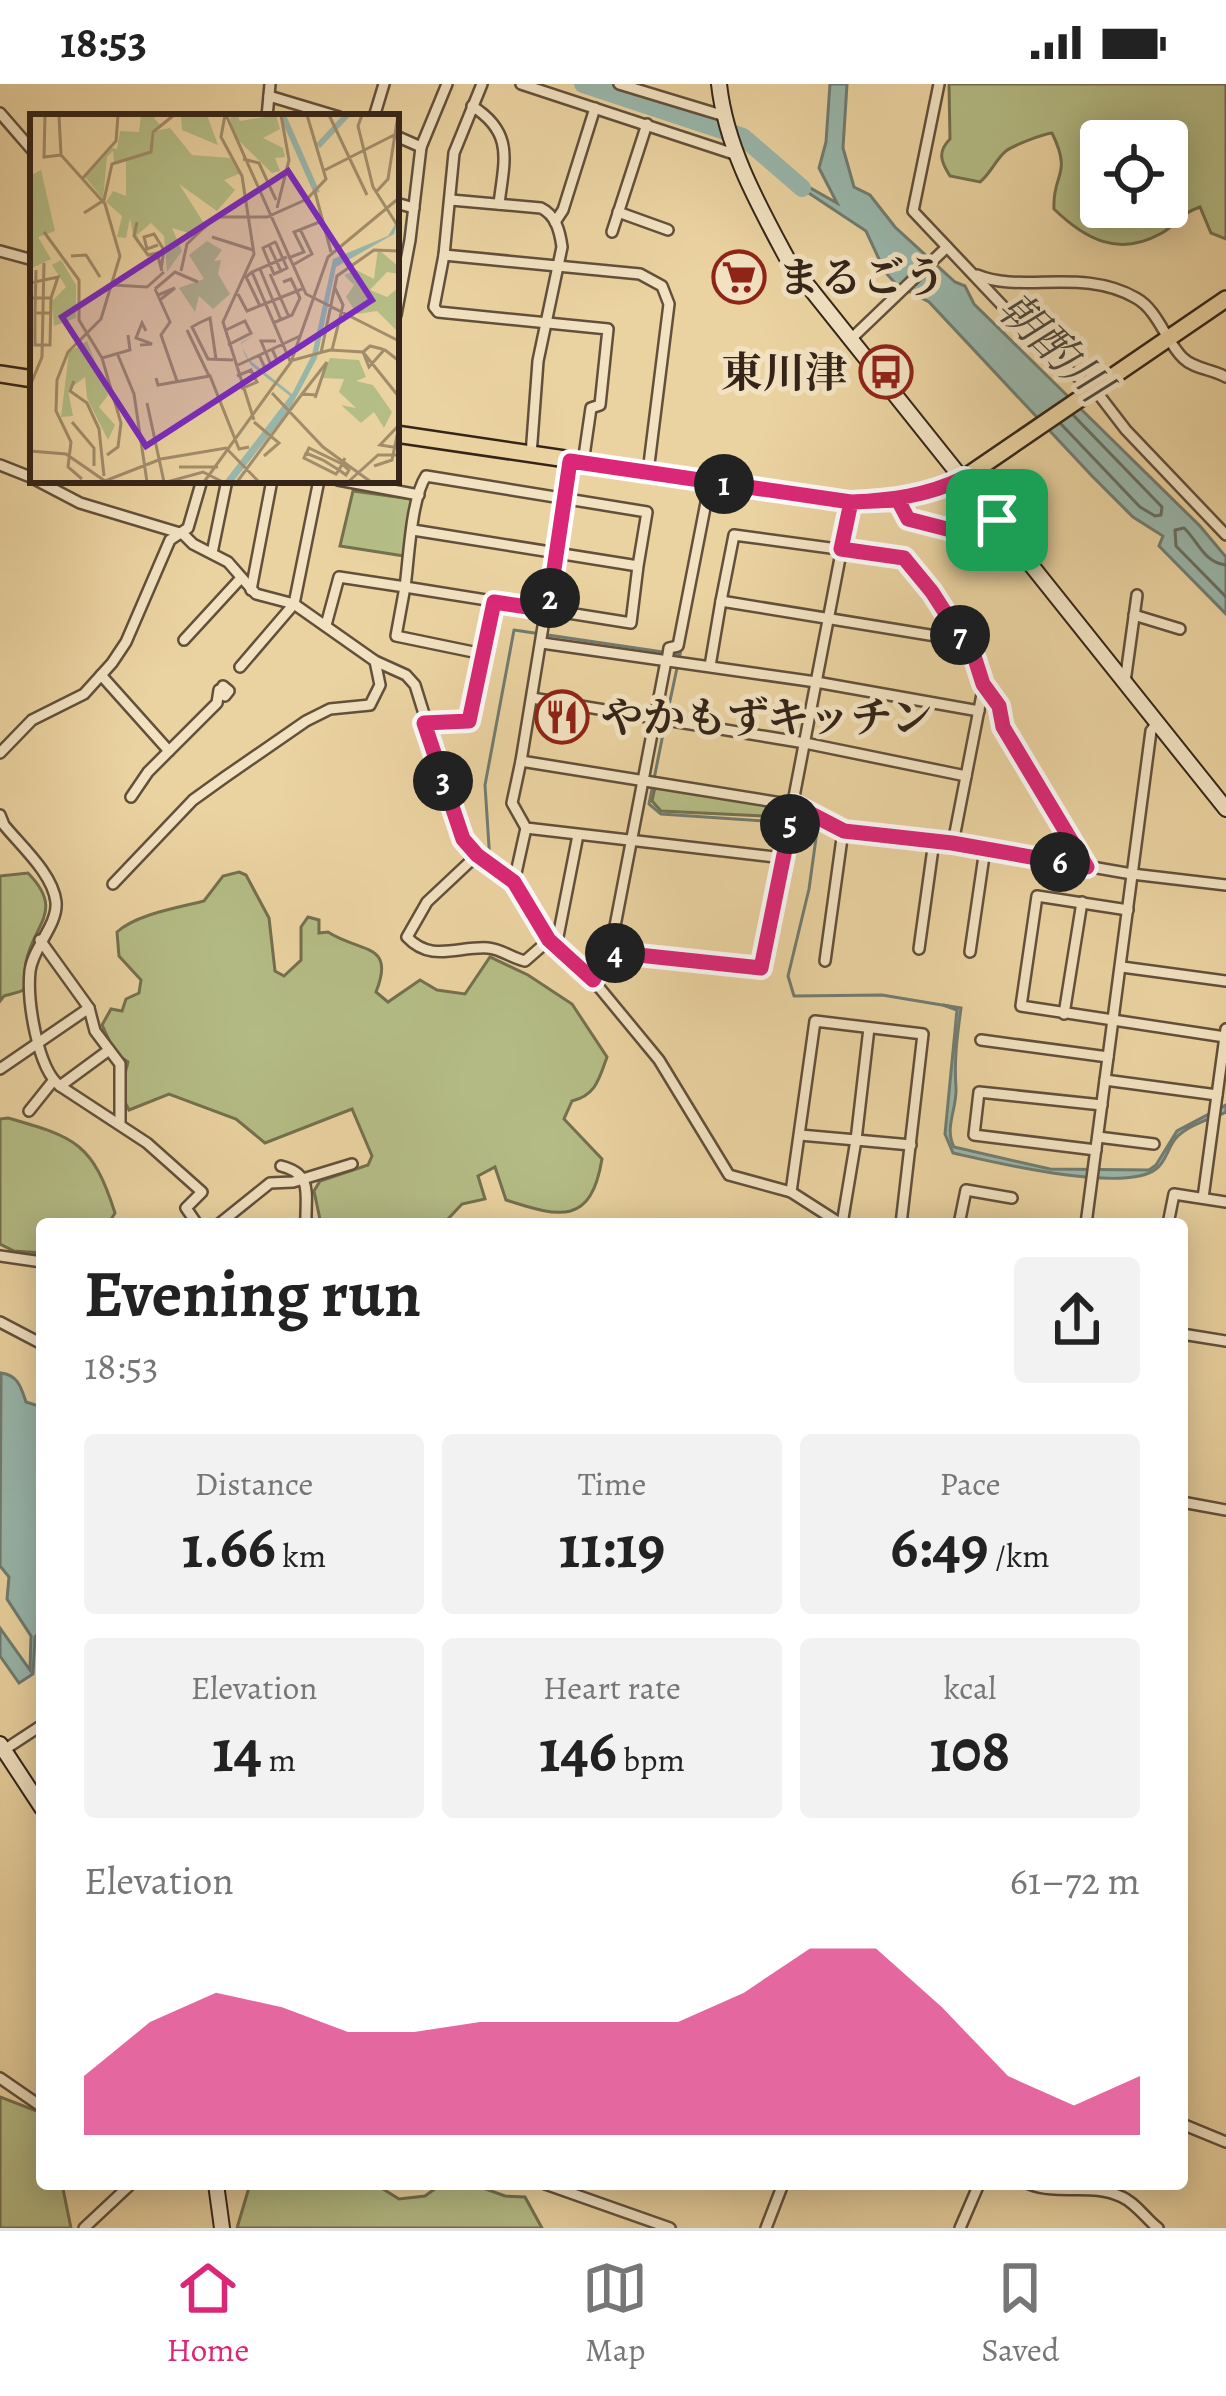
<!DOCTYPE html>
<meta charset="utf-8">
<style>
:root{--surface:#fff;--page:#f2f2f2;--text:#222;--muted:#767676;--line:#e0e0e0;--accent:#db2777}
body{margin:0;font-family:Alegreya,"Noto Serif JP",serif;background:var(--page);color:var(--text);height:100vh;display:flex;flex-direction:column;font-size:45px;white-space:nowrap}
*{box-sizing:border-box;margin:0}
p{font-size:39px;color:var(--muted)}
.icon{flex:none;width:66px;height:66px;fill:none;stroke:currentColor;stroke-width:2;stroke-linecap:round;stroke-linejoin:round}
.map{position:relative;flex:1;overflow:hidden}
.side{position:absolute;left:36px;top:1134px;width:1152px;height:972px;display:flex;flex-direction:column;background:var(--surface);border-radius:12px;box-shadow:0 6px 30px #0003}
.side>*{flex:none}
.fabs{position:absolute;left:1080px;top:36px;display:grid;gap:24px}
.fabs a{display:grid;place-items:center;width:108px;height:108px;border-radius:12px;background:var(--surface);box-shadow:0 6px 30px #0003;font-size:60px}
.pin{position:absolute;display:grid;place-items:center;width:102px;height:102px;color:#fff;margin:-51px;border-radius:24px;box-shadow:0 6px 18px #0006}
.km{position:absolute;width:60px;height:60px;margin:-30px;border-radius:50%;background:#222;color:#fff;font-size:33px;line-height:60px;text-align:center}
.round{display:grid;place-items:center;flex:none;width:126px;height:126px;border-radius:12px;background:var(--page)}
.headline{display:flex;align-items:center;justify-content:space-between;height:204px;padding:0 48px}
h1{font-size:66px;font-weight:700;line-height:90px}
.stats{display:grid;grid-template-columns:repeat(3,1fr);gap:18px;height:204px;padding:12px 48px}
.stats div{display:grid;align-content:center;border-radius:12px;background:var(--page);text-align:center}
.stats b{font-size:60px;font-weight:700}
.stats small{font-size:33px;font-weight:400}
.stats p{font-size:33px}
.chart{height:336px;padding:24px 48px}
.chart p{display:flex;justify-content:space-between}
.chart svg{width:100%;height:216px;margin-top:12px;fill:var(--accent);opacity:.7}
.status{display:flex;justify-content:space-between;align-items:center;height:84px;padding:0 60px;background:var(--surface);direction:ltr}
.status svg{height:33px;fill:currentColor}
.tab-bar{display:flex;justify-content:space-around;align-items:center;height:168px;border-top:3px solid var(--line);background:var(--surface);font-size:33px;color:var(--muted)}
.tab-bar a{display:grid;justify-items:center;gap:6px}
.tab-bar .active{color:var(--accent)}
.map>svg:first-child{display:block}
</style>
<div class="status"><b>18:53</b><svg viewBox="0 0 49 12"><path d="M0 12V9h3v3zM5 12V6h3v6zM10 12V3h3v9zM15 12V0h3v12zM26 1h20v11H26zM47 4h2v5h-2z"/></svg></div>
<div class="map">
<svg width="1226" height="2144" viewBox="0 0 1226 2144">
<rect width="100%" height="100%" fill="#ebd3a1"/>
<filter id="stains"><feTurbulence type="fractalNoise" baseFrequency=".00167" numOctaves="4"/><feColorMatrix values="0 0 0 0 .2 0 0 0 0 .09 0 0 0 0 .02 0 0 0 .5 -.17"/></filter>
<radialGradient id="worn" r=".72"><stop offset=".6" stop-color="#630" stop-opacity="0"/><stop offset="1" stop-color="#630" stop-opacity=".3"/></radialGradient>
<g fill="#b5bd86" stroke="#747050" stroke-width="3" fill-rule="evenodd">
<path d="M949,0h277v155l-15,-6 -11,-26c-23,8 -24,19 -40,27 -42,23 -75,5 -106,-25 -2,-36 19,-33 -2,-76 -9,1 -38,12 -46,18 -10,8 -15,22 -26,31l-30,-6c-9,-14 -13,-24 0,-37zM1101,57h66v66h-66z"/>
<polygon points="353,407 412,415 404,472 340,462"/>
<polygon points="655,703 780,722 786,727 784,733 661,727 652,717"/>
<path d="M239,788l7,3 23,43 6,53 9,5 17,-16v-33l7,-10 11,3v13l9,-1c32,21 68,10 48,60l12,10 32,-22 17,10 28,4 25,-37 38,18 44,29 35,53c-8,22 -11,38 -35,44l-8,18 38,40c-11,66 -41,59 -96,41l-11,-33 -17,9 7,23 -23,5 -14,15 -1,5h-126l-7,-33 6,-10 48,-16 4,-9 -20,-47 -87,34 -29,-24 -67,-25 -40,16 -9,-17 8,-31 -13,-9 -13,-28 9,-16 11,2 4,-12 13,-6 2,-13 -22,-24 -2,-24c20,-18 60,-24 87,-31l19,-25z"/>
<path d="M28,789c37,38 6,50 -2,89 -2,9 5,21 -3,28 -2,2 -16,5 -19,6l-4,5v-125z"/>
<path d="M8,1034c68,19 85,26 107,95l-7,11h-66v29l-28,-2 -14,-7v-125z"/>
<polygon points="0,2013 42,2029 42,2100 62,2100 71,2144 0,2144"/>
<polygon points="250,2100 375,2100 399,2115 425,2112 436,2104 472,2100 505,2112 525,2113 542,2144 237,2144"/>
</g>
<g fill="#99b7ac" stroke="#717c71" stroke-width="3">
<polygon points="830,0 847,0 843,64 854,103 870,111 895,143 955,198 965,202 974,220 1200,442 1226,473 1226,530 1159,462 1163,452 1133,433 1092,392 929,218 897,201 885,188 866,147 789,96 781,83 798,97 837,119 819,84 826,58"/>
<path d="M943,921l18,3c-4,29 -7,52 -5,80 1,21 -12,40 -2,59l96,22 99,1 7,-5 21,-34 49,-26v7c-16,7 -38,13 -50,26 -8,9 -10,24 -20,31 -32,25 -163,-7 -203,-16l-8,-19 12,-124z"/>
<path d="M1,1289c17,2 20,14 25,29l16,5v222l-7,8 -2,37 -14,9 -19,-27v-28l30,42 1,-34 -24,-37 2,-22 -9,-11z"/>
</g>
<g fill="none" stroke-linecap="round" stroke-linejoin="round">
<g stroke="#666e62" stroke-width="3">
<polyline points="1061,340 1140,423 1155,432 1161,431 1162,423 1074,332"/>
<path d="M1226,481c-22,-2 -28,-24 -42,-37l-9,2 1,16 50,51"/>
</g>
<g stroke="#717c71" stroke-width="3">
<polyline points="680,570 713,409"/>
<polyline points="667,631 680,570 673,570"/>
<polyline points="665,640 649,720 661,730 780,738 817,747 809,805 788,892 794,912 882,911 948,922"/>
<polyline points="490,778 485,701 514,546 663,568"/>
</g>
<polyline stroke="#99b7ac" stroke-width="18" points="583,0 743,53 802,104"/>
<g stroke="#62503b" stroke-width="14">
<g id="street">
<polyline points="482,0 454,69 444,171 434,223 438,228 608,245 600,321 591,324 583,379"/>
<polyline points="521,0 737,71"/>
<polyline points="619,0 718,30"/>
<polyline points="939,0 913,127 1050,272 1096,307 1126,346 1226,451"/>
<polyline points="269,12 339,33"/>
<path d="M472,22c43,27 32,55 27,98"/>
<polyline points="0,29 33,67"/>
<polyline points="267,33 270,0"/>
<polyline points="374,33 384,0"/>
<polyline points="396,52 421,63 447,0"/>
<path d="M451,116l90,8c15,7 19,24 21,39l-24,114 -7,94"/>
<polyline points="396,119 414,124"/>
<polyline points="618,128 668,146"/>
<polyline points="555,138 563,126 595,24"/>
<polyline points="612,148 647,40"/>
<polyline points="0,167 33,176"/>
<polyline points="444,171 640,190 662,202 669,220 648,388"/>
<path d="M977,191c45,19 105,-8 159,23 22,12 30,44 47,60 11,11 29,11 43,19"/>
<polyline points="396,231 410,156 421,63"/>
<polyline points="851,255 947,163"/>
<polyline points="570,377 521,677 794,721 843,747 953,759 1132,790 1226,801"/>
<polyline points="0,381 33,394"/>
<polyline points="36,396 80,419 183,450 193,460 228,478 256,510 294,520 375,577 406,591 415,601 463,755 477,771 514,798 549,856 593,896 659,976 729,1091 791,1108 841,1140"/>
<polyline points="338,396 419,411"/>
<polyline points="898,416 908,435 978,453 997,436"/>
<path d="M413,446l225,36 9,-54 -221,-36c-15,23 -17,82 -21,111l226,36 7,-57"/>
<polyline points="212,469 227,396"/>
<polyline points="251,506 272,396"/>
<polyline points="721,517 734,451 904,474 962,553 984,600 953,759"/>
<polyline points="1134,531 1180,545"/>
<polyline points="326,541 339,493 405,503 396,552 483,570"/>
<polyline points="184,556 241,494"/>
<polyline points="542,559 816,598 979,627"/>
<polyline points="667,577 669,564 678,562 710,398"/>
<polyline points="710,582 721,517 954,555 962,553"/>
<polyline points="240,583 294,520 319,396"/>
<polyline points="101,591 169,667"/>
<polyline points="1125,598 1137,511"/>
<polyline points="984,600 999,622 1003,643 1087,783"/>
<polygon points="223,602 229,607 225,612 220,608"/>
<polyline points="532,614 805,659 966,692"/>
<polyline points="424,639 469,637 493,518"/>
<polyline points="0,669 32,636 84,610 112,579 126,558 170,456 188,444 202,396"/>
<polyline points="521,677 512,719 526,744 783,774"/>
<polyline points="131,713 148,688 217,619 219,606"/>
<path d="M0,731l4,10c17,21 49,49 52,77 2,23 -23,45 -26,69 -3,29 7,97 30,115l87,57 55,49 -16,16 11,16"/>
<path d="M477,771l-50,47 -20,35c24,26 51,9 81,11 13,1 24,10 37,13l24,-21"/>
<polyline points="514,798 526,744"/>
<polyline points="113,800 193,716 225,693 306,637 330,625 370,621 380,601 375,577"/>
<polyline points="1128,826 1037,812 1021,922 1225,953"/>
<polyline points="40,856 89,924 95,947 120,980 120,1040"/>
<polyline points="556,863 578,751"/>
<polyline points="919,865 934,757"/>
<polyline points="610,868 761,884 851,417"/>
<polyline points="970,868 985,765"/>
<polyline points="825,877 843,747"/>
<polyline points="1122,883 1226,897"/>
<polyline points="593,896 610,868 666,577"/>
<polyline points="1064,930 1082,818"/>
<polyline points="981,956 1108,973"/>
<polyline points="0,985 89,924"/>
<polyline points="1105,996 1217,1011 1226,945"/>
<polyline points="60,1002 109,966"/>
<polyline points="29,1027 53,997"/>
<polyline points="800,1051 856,1056 869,944"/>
<polyline points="1098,1053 1154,1060"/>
<polyline points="1096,1066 974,1051 979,1008 1102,1021"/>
<path d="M281,1082c33,8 24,29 25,58"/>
<polyline points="791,1108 815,937 923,950 901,1140"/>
<polyline points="1203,1114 1217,1011"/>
<polyline points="219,1140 270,1099 293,1098 352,1080"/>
<polyline points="842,1140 856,1056 911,1061"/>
<polyline points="959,1140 966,1106 1012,1114"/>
<polyline points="1086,1140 1151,647 1157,639"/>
<polyline points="1168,1140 1174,1110 1226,1118"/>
<polyline points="0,1172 42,1178"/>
<polyline points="0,1238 42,1260"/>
<polyline points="1182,1250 1226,1257"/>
<polyline points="1182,1418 1226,1426"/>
<polyline points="4,1666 42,1641"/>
<polyline points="0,1994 42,2023"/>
<polyline points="1182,2040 1226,2058"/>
<polyline points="545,2100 670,2144"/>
<path d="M1029,2100c31,12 63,-2 93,13 14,6 24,22 36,31"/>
<polyline points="84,2144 131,2100"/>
<polyline points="766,2144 783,2100"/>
<polyline points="960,2144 979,2100"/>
</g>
</g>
<g stroke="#342419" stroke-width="18">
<g id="secondary">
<path d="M719,0c7,64 40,122 70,178l437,547"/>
<polyline points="0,1660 42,1724"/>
<polyline points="216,2100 222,2144"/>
</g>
</g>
<g stroke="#342419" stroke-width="20">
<g id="primary">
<polyline points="0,290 33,295"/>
<path d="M396,350l455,67c42,0 75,-5 113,-23l262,-179"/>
</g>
</g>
<use href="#street" stroke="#f2e2c2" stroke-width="9"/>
<use href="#secondary" stroke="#f2e2c2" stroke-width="14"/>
<use href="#primary" stroke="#ebd3a1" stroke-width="15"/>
</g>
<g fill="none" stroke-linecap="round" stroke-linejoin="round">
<g stroke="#fff" stroke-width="24">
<path id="route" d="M997,436l-19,17 -70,-18 -10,-19 -47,2 -281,-41 -22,149 -54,-8 -25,119 -45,2 39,116 14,16 37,27 35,58 44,40 17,-28 151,16 33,-163 50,26 108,12 135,24 -84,-140 -4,-21 -16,-22 -8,-25 -43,-67 -28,-34 -63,-9 10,-47c41,-2 75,-6 113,-24l33,42"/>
</g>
<use href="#route" stroke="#db2777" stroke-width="15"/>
</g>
<defs>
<g id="supermarket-ring" transform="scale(2.7)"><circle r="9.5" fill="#f2e2c2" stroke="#8f2418" stroke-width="1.5"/><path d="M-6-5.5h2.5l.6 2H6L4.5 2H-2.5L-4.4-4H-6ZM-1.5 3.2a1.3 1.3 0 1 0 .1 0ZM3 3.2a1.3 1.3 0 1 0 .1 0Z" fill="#8f2418"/></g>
<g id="bus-ring" transform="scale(2.7)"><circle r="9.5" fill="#f2e2c2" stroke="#8f2418" stroke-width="1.5"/><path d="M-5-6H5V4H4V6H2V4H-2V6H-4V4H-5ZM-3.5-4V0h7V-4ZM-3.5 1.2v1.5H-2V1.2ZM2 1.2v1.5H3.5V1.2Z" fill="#8f2418"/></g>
<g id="restaurant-ring" transform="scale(2.7)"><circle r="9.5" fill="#f2e2c2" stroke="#8f2418" stroke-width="1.5"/><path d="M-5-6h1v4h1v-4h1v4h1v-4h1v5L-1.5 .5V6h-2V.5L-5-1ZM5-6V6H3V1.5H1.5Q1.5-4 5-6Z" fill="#8f2418"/></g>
</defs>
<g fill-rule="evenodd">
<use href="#supermarket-ring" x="739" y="193"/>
<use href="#bus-ring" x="886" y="288"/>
<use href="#restaurant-ring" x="562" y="633"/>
</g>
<g text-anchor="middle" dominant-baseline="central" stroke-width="10" stroke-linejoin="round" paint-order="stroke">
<g font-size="42" font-weight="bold" fill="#342419" stroke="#f2e2c2" text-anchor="start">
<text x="778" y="193">まるごう</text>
<text x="847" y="288" text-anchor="end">東川津</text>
<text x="601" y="633">やかもずキッチン</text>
</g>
<g font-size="45" font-style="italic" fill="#4d493e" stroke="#f2e2c2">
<text transform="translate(1054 263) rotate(44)">朝酌川</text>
</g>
</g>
<g transform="translate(30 30)">
<rect width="369" height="369" fill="#ebd3a1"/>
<path d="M111,1h18l-5,3 6,7 -9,7v20l4,-21 15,-3 22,27 38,3 11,15 -17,7 11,10 -18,21 -38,-27 28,44 -12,7 -23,-7 10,23 -15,21 -3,-36 -13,-13 -14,12 7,16 -11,-17 -3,-16 -4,20 -9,-1 5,-21 -16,-14 7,-11 13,5v-36l-12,2 -1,-11 -6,6 -4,42 -18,-22 27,-29 5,1 3,-18 19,1zM151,1h26l11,30 -36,-15zM207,1l3,6 36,-6 4,14 -17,9 20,10 2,9 -10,1 5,13 -8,2 -38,-37 -4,-18zM11,56l14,61 -17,6 13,22 -21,10v-93zM177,127l15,9 -8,11 7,-1 -3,14 12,20 -17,15 -14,-13 -4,16 -16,-24 25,-9 -15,-24zM348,135l21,18v7l-12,-2 -17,18 17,7 12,-10v46l-22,-22 -20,3 -11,-17 8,-12 -10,-10 12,-5 18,9zM31,146l15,25v33l-22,8 -2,-25 14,-14 -14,-22zM57,227l21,54 -9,12 16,18 -7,15 -21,-42 -2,-21 -17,13 5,26 -12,1 8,-65zM300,244l29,2 7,17 -10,4 17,4 19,27 -8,16 -10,-16 -13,11 -20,-18 15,3 -17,-16 5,-13 -22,-1z" fill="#b5bd86"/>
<path d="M369,104l-5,16 -58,33 -19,91 -27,51 -57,73h-9l66,-86 -39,-31 -6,-10 -4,-12 15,-10 -15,11 7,15 44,35 20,-39 21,-96 55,-23z" fill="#99b7ac"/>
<path fill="none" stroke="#99b7ac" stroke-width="6" d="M253,2l34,77M288,32l29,-31"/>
<path fill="none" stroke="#a28d6b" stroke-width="3" d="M15,1l-1,42 17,-2M29,1l2,40 44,49 15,52 -19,63 -33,33 -11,28 -1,31 15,31 -3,25 14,12M195,1l-4,22 21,39 12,78 -31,68 31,98M196,1l80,179 93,47M299,1l38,80M332,1l-4,11 15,61 26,41M213,45l16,4 17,37M295,56l71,-36M52,65l34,-38 2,-26M285,78l16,60M346,78l12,-13 10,-64M247,94l12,-48 -8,-45M54,99l20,-13 8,-36 39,-12 2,-20 21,-17M107,108l-3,14 14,19 9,-2 5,18M14,118l35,48v40l23,38 19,65 -3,24 -11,8M182,123l41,13M128,131l-11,4 -3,-12 10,-3 10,16 -3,19M239,131l12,26 6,-3 -11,-25 -1,-1 -12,6 4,10 7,16 7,-3M41,142l15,-1 14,22M257,143l-35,15 38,89 40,-11 33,2 36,45M258,144l16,-6 -10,-20 28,-11M263,151l19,-11 -12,-25M230,155l21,51M151,157l6,-27 28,-27h52l40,-18 19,-20 -19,-64M222,158l-6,5 14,29M240,160l19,43M0,169l28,-6 -7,21M83,171l34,2 17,-15M125,175l15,33 -9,13 16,46M125,175l20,-17 23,10M208,180l9,17 55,-22M128,181l17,-7 -14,11M0,184h21l-1,47h-15v-32h15M5,199l1,-43M169,209l-7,4 16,32 25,1M169,209l11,-5 6,41M243,209l19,-8 8,-17 -9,-19 -8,3M157,216l22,46M196,216l19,-9 6,12 -23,12M110,231l12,-1 -16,-6 6,-15 4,8M302,236l11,-45 -8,-17M354,236l-15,17 -6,-15 7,-6 12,3 2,1h1l9,7 5,4M87,239l17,41 13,88M291,239l16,-77 37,-26 25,1M229,241l6,13 13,-6 -6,-13M72,244l28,-8 -2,-15M241,251l-10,-24h15M206,252l64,-30M207,262l14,-6 6,12 -16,7M126,264l2,7 52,-9 29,73 10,-2M44,267l-4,10 17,12 12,26 5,47M0,272l12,-29 2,-94M242,279l51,54 48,35M287,281l-15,-1 25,-32M0,283v41M285,284l12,-36M117,289l17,79M42,308l22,26v18M224,308l25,21 -15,13M369,311l-19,20 19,3M0,337l36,3 39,27 56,-22 65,-11 33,34M276,339l17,7 16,10 7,5 3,-5 -7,-6 -33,-16 -2,4 -1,1 -2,5 32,16 3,-4 6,-12M344,352l18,-6 7,-34M149,353h39M137,368l36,-10 18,9M174,368l87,-120 37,-105 71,-59M207,368l65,-88M318,368l30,-27h21"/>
<path fill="#7b2cbf" fill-opacity="0.15" stroke="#7b2cbf" stroke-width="6" d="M258,57l84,129 -226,146 -84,-129z"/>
<rect width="369" height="369" fill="none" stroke="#342419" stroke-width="6"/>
</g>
<rect width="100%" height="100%" filter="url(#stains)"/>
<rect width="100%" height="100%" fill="url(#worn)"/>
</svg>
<div class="fabs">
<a><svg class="icon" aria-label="locate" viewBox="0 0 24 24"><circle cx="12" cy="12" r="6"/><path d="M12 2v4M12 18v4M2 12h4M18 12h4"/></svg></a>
</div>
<div class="pin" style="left:997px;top:436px;background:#1e9e55"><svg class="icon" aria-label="arrive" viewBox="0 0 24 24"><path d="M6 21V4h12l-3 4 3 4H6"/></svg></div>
<b class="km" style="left:724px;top:400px">1</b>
<b class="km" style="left:550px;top:514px">2</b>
<b class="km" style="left:443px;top:697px">3</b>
<b class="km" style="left:615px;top:869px">4</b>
<b class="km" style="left:790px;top:740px">5</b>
<b class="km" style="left:1060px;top:778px">6</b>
<b class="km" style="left:960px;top:551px">7</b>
<section class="side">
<div class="headline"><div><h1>Evening run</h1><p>18:53</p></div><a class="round"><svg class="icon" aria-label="share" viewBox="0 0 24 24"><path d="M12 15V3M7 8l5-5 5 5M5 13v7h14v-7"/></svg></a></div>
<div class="stats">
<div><p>Distance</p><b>1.66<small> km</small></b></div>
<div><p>Time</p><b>11:19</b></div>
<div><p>Pace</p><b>6:49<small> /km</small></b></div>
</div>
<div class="stats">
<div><p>Elevation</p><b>14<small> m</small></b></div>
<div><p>Heart rate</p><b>146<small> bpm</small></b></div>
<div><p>kcal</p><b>108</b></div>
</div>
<div class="chart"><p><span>Elevation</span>61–72 m</p>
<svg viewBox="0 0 160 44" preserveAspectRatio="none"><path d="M0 44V32L10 21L20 15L30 18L40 23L50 23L60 21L70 21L80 21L90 21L100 15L110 6L120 6L130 18L140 32L150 38L160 32V44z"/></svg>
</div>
</section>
</div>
<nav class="tab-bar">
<a class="active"><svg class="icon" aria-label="home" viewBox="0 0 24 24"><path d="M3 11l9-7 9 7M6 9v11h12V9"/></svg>Home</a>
<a><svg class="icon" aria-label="map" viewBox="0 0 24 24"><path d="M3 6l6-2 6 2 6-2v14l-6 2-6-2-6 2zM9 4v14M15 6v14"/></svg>Map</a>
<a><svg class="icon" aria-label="saved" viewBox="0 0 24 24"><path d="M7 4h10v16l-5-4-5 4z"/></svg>Saved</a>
</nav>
